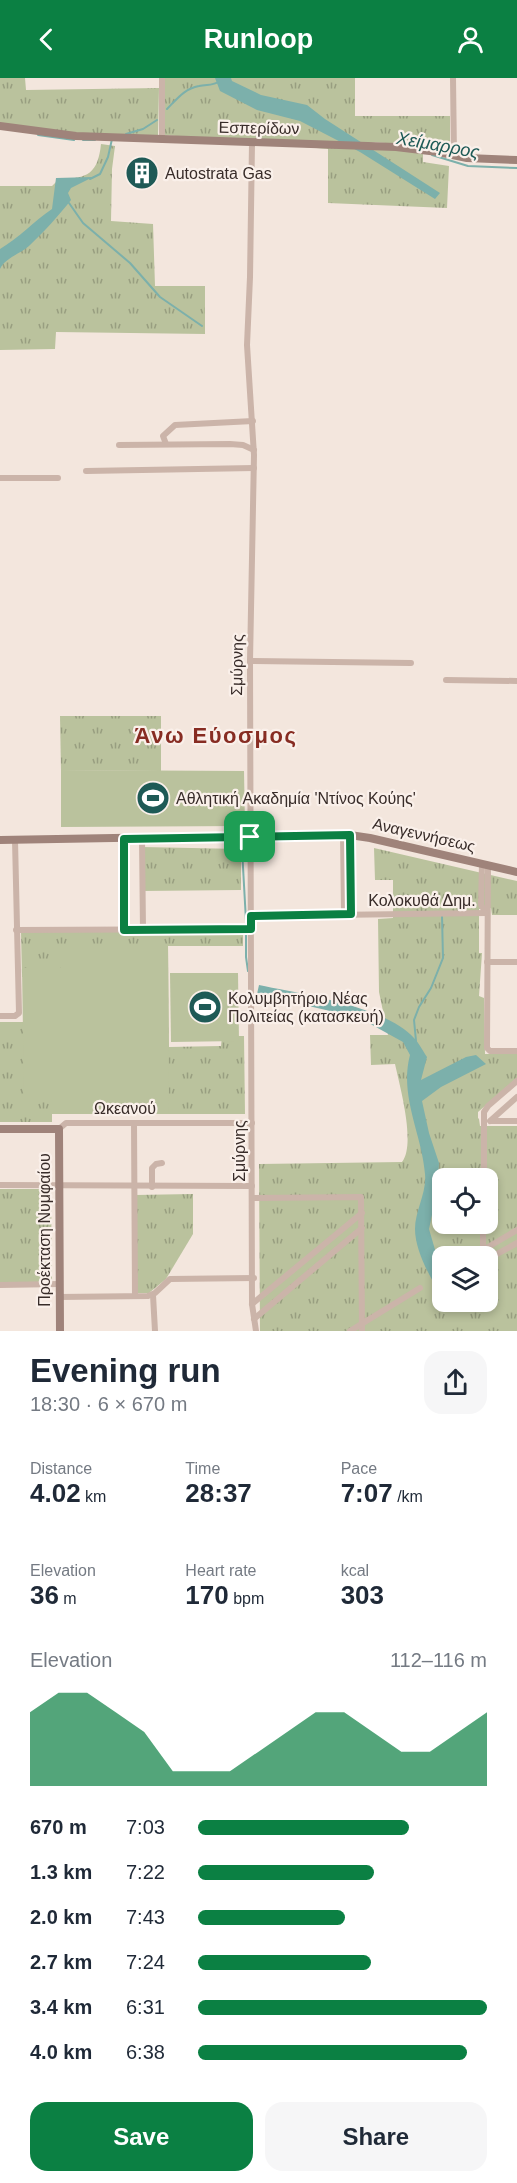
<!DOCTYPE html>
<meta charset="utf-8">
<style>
:root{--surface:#fff;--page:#f6f6f7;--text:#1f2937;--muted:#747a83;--accent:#0b8043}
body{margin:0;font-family:Arial,sans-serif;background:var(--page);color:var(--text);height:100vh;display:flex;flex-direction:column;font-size:22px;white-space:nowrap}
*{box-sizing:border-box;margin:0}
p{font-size:20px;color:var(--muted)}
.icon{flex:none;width:33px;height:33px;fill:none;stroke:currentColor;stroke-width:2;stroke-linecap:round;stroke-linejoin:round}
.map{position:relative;height:1253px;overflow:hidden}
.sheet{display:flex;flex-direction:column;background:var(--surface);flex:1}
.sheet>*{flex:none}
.fabs{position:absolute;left:432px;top:1090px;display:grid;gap:12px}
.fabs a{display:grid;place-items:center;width:66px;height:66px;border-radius:12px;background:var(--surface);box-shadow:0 3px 9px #0003;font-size:30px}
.pin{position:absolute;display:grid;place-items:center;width:51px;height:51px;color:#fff;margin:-26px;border-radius:12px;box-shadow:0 3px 9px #0006}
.round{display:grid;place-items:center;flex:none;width:63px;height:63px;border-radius:18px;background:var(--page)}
.overview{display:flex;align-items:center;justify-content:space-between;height:102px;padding:0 30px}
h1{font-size:33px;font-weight:800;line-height:45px}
.stats{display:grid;grid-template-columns:repeat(3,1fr);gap:9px;height:102px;padding:6px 30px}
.stats div{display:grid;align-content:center}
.stats b{font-size:26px;font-weight:800}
.stats small{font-size:16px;font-weight:400}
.stats p{font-size:16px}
.chart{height:168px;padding:12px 30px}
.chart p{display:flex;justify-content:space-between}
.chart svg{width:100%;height:108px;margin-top:6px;fill:var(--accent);opacity:.7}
.button{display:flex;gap:12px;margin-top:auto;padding:12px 30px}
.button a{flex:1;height:69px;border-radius:18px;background:var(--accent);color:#fff;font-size:24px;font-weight:800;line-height:69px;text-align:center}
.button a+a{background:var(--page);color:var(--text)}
ul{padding:0 30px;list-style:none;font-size:20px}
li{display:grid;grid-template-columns:96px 72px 1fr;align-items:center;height:45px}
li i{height:15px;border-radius:8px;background:var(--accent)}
header{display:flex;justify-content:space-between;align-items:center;height:78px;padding:0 30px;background:var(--accent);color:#fff;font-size:27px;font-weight:800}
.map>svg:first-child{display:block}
</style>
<header><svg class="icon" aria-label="back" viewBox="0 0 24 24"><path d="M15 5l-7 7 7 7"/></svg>Runloop<svg class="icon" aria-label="person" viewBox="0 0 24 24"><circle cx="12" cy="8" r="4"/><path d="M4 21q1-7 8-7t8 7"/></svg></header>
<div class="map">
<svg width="517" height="1253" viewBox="0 0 517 1253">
<defs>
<pattern id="grass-tufts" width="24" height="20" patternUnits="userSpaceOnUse" patternTransform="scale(1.5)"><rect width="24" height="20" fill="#bac29d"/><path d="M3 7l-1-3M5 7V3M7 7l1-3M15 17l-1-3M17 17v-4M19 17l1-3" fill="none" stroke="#989e80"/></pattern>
</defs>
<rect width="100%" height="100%" fill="#f3e6dd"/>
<g fill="url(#grass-tufts)" fill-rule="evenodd">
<polygon points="0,0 25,0 26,12 159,10 158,58 61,55 0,45"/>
<polygon points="164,0 355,0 355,38 450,38 450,69 370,64 423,74 423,84 449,88 447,130 328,125 328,71 165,57"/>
<path d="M101,66l14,2 -3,23 -1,52 42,3 2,62h50v48l-149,-2 -1,17 -55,1v-164h52l7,-7c29,0 39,-6 42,-35z"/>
<polygon points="60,638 161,638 161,693 61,692"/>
<polygon points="142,769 241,771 241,812 142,813"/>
<path d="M374,770l143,33v34h-25l-1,-7 -12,1v44h3l-3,43 5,2 1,56h32v24l-39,34v6l1,1 1,7h37v205h-257l-1,-167 143,-2c14,-18 -2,-75 -7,-98l-24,1 -1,-30h18l-9,-43 -1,-73 15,-1v-38h-18zM442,1101h46v45h-46zM442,1179h46v45h-46z"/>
<polygon points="240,853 243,856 243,868 168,868 169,969 221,968 222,958 244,958 245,1036 52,1036 52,1044 0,1044 0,944 30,944 51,899 22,899 21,854"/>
<polygon points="0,1111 51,1111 52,1206 0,1206"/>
<polygon points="193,1116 193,1156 166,1201 149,1215 135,1215 135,1117"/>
</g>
<g fill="#bac29d">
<polygon points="61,692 244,693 245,748 61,749"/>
<polygon points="61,866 168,866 169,1036 62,1036 62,1017 24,1017 22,890 61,890"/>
<polygon points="170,895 238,895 239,963 171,964"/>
</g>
<g fill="#7cb0ab">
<polygon points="215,0 231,0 232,3 261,17 307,27 325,41 440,115 435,121 360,74 300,43 257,32 220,13"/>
<path d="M93,99l-22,11 -3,5 3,7c-11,14 -28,33 -42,46 -9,8 -24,12 -29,23v-20c19,-11 34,-28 52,-40l4,-31z"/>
<path d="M259,907c42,9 126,21 155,53 5,5 9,13 13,19l-6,23 45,-23 10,-2 10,9 -45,23 -19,14 7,32 10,30 -2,28 -8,38 9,31 4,9v28c-11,-18 -27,-46 -27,-68 0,-18 12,-37 10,-55 -3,-40 -26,-78 -15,-119l-7,-13 -38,-21 -22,-7 -86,-20z"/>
</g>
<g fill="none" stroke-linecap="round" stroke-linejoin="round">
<g stroke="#7cb0ab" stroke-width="2">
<path d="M167,31c10,-10 17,-20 32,-23 7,-2 13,0 19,-4"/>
<polyline points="126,56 143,51 157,42"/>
<polyline points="38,57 74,62"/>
<polyline points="83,62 95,62"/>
<polyline points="432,77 468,88 517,90"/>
<polyline points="90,101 100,96 108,79 112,61"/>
<polyline points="69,125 83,145 130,185 160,219 202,248"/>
<polyline points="242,771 246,843 246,879 248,893"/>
<polyline points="416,963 414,942 419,929 431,910 443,880 442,838"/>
</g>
<g stroke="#cbb4a9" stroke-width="6">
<polyline points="453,0 454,77"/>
<polyline points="162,62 162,0"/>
<polyline points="252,65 250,199 247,267 254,377 250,583 252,1226 256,1253"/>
<polyline points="166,366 163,358 175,347 253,343"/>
<polyline points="119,367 230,366 243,367 254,372"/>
<polyline points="86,393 254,390"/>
<polyline points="0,400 58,400"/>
<polyline points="250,583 411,585"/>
<polyline points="446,602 517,603"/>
<polyline points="343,756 344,836"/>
<polyline points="350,757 351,836"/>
<polyline points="124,761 124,852"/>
<polyline points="142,761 143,852"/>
<polyline points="482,786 481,827 486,835"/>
<polyline points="488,787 487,970 490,973 517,973"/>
<polyline points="251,838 486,835"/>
<polyline points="16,852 251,851"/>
<polyline points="487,884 517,884"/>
<polyline points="0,938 15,938 19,935 15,762"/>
<polyline points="490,1043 517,1019"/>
<polyline points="491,1043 517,1043"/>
<polyline points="134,1045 135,1218"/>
<polyline points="59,1051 66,1045 252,1045"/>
<polyline points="484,1101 484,1034 488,1028 517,1003"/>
<polyline points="0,1107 252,1108"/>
<polyline points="152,1109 152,1090 156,1086 162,1085"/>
<polyline points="252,1120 361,1119 362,1253"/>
<polyline points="483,1146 483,1179"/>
<polyline points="483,1172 517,1152"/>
<polyline points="488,1181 517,1165"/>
<polyline points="0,1207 59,1206"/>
<polyline points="153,1217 155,1253"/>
<polyline points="59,1219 148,1218 155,1215 170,1201 254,1200"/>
<polyline points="252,1226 362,1135"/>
<polyline points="254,1241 362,1150"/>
<polyline points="350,1253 420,1210"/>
</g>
<g stroke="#9f837a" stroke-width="8">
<polyline points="0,48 76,58 396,69 438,74 467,80 517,82"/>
<polyline points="0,762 343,756 370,760 517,794"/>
<polyline points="0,1051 59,1051 60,1253"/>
</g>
</g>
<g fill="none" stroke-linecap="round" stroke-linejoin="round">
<g stroke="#fff" stroke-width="12">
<polygon id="route" points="350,757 351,836 251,838 251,851 124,852 124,761"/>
</g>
<use href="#route" stroke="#0b8043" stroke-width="8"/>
</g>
<defs>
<g id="building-disc" transform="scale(1.725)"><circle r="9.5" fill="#1e5a56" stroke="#faf0ea"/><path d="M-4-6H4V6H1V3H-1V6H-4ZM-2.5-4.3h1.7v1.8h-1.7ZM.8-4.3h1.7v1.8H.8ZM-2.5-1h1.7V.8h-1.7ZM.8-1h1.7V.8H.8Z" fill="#fff"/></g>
<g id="stadium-disc" transform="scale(1.725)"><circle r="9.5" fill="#1e5a56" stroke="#faf0ea"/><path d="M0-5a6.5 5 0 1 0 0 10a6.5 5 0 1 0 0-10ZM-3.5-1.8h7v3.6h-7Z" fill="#fff"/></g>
</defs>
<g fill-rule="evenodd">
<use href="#building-disc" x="142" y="95"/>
<use href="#stadium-disc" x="153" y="720"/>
<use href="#stadium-disc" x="205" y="929"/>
</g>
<g text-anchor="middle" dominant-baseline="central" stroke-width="4.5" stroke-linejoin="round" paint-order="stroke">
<g font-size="16" fill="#382c29" stroke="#faf0ea">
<text transform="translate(259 50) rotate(1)">Εσπερίδων</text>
<text transform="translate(237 587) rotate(-89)">Σμύρνης</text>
<text transform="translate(424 757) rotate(13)">Αναγεννήσεως</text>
<text x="422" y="822">Κολοκυθά Δημ.</text>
<text x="125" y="1030">Ωκεανού</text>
<text transform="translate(239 1073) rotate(-90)">Σμύρνης</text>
<text transform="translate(44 1152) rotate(-90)">Προέκταση Νυμφαίου</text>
</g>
<g font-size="16" fill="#382c29" stroke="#faf0ea" text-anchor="start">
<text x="165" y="95">Autostrata Gas</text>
<text x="176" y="720">Αθλητική Ακαδημία 'Ντίνος Κούης'</text>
<text x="228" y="920">Κολυμβητήριο Νέας<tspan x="228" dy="18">Πολιτείας (κατασκευή)</tspan></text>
</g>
<g font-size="18" font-style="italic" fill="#1e5a56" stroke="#faf0ea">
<text transform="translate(438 67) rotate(10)">Χείμαρρος</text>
</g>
<g font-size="22" font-weight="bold" letter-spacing="1.5" fill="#872c22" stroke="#faf0ea">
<text x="216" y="657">Άνω Εύοσμος</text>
</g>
</g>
</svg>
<div class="fabs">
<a><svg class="icon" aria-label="locate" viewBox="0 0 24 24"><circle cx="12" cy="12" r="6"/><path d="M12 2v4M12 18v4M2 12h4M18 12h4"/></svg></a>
<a><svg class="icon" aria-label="layers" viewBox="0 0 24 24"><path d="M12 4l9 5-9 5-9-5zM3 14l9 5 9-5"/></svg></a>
</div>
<div class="pin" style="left:250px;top:759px;background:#1e9e55"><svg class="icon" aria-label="arrive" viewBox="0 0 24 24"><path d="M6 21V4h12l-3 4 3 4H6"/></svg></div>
</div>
<section class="sheet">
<div class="overview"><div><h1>Evening run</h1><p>18:30 · 6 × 670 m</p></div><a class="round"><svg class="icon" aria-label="share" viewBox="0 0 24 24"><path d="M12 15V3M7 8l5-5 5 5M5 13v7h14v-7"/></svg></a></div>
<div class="stats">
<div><p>Distance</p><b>4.02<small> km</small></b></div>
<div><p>Time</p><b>28:37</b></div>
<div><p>Pace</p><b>7:07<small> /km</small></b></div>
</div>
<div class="stats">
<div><p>Elevation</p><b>36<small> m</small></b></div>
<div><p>Heart rate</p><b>170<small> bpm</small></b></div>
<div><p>kcal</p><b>303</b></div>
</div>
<div class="chart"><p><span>Elevation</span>112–116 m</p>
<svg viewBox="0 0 160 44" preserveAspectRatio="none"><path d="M0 44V14L10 6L20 6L30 14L40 22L50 38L60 38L70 38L80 30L90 22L100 14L110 14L120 22L130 30L140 30L150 22L160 14V44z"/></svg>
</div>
<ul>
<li><b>670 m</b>7:03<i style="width:73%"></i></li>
<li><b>1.3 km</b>7:22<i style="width:61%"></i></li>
<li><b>2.0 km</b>7:43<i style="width:51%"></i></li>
<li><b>2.7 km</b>7:24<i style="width:60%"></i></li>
<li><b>3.4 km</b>6:31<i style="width:100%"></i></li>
<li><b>4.0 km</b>6:38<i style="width:93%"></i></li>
</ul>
<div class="button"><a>Save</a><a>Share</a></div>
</section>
